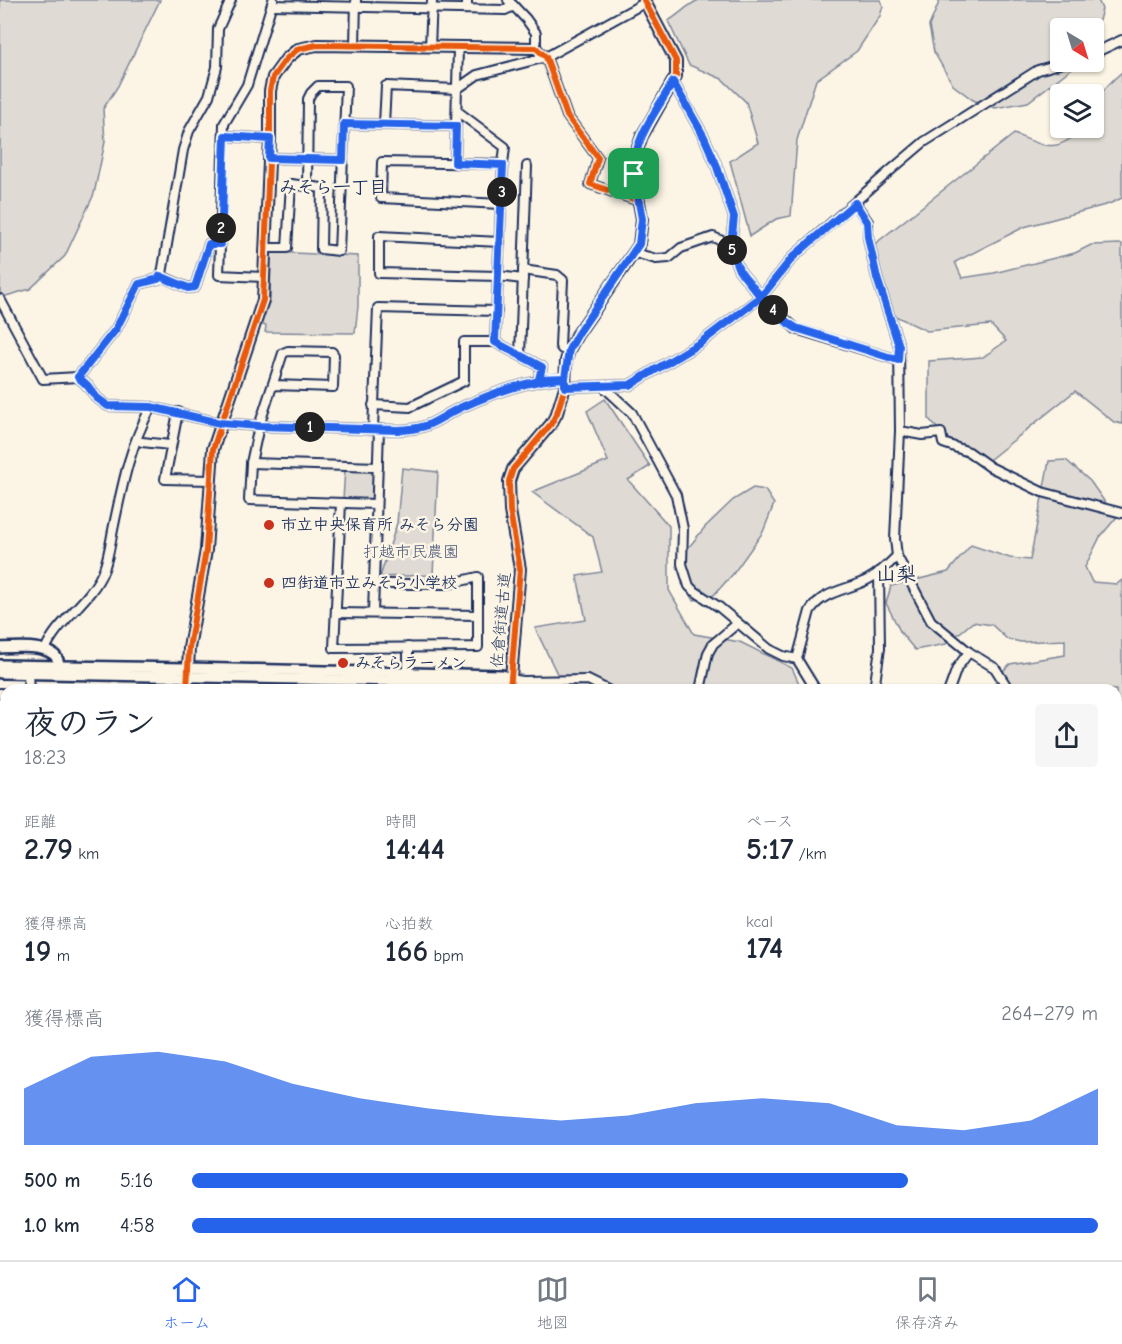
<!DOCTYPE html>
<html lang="ja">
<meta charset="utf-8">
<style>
:root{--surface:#fff;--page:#f6f6f7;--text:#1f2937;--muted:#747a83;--line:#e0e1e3;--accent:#2563eb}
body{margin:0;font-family:"Comic Neue","Klee One",sans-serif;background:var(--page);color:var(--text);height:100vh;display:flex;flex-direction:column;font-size:22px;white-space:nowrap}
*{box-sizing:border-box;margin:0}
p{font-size:20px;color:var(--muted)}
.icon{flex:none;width:33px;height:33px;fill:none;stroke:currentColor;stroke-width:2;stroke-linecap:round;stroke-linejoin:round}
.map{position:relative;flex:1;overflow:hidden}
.panel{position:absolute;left:0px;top:684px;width:1122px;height:576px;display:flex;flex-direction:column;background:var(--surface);border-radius:18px 18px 0 0;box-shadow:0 2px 4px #0004}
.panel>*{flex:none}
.needle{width:39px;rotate:142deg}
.fabs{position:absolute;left:1050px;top:18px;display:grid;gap:12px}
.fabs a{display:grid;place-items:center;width:54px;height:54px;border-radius:6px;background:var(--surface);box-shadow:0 2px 4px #0004;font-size:30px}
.pin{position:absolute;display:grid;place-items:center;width:51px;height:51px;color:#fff;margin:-26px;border-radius:12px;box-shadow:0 3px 9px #0006}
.km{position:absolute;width:30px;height:30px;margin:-15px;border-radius:50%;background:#222;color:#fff;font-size:16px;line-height:30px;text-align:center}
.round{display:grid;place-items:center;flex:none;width:63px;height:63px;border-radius:6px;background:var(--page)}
.head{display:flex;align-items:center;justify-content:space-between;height:102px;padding:0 24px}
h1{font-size:33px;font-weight:700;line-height:45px}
.figures{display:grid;grid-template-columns:repeat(3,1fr);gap:9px;height:102px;padding:6px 24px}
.figures div{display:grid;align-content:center}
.figures b{font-size:30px;font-weight:700}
.figures small{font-size:16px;font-weight:400}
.figures p{font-size:16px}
.chart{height:168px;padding:12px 24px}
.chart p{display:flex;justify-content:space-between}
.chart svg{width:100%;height:108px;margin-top:6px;fill:var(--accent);opacity:.7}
ul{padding:0 24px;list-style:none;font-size:20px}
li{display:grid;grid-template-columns:96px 72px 1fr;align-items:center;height:45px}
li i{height:15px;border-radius:8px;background:var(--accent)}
.tabs{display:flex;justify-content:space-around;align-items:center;height:84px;border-top:2px solid var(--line);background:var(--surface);font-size:16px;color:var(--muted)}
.tabs a{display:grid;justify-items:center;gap:3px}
.tabs .active{color:var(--accent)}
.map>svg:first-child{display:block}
</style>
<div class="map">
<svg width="1122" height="1260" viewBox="0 0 1122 1260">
<rect width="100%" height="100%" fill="#fcf5e5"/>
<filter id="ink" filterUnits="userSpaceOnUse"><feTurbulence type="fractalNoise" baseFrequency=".0167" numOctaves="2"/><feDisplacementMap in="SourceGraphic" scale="12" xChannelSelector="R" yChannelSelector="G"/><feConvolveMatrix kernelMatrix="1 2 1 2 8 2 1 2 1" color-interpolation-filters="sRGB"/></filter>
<g filter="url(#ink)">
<g fill="#dfdbd4" stroke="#7d8599" stroke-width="1.5">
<polygon points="0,0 160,0 118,86 103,109 105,142 94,194 65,256 30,289 6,296 0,295"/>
<path d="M699,0h181l3,6 -3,10 -23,35 -41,29 -19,60 -6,76 -15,3 -26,17 -20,-75 28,-18 -12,-41 -24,-23 -33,-14 -21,-44c11,-6 20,-17 31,-21z"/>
<polygon points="940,0 1098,0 1102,9 1094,40 1094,28 1060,28 1060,62 1080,62 1028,102 995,108 973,100 953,85 934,52 929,26"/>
<path d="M1122,72v126l-13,6 -85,23 -69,35 7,16 32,-5 81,-20 16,-8 31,-1v180l-8,-2 -39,-31 -86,69 -39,-17 -21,-24v-58l54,-4 23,-16 -15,-16 -64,6 -36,-17 -20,-67 143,-113c33,13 41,20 70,-6h10c0,-30 6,-37 28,-56z"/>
<polygon points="271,252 358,256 358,306 355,333 265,332 266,326 260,324 270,300"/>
<polygon points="605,399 650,466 628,480 669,526 669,590 694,634 740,642 792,668 802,690 525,690 526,682 561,682 535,628 586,620 577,576 602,572 593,537 532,492 608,461 587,411"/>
<polygon points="1066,460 1090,481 1116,518 1100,537 1085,567 1092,582 1117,584 1122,580 1122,893 1116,899 1116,690 997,690 995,679 1010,664 1065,655 1065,640 1021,642 1007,639 992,625 973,622 946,644 915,650 901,633 886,603 891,586 948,572 971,545 1010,558 1030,560 1049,461"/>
<polygon points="345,468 375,469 373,500 343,500"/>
<polygon points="402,468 438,472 433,575 380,577 397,523"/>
<polygon points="753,488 765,490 774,504 763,532 733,574 711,598 694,600 682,584 685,552 705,527 733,500"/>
<polygon points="1116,1011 1122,1012 1122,1136 1116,1131"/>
<polygon points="597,1254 665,1254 663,1260 591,1260"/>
</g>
<polygon fill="#b2b4b8" stroke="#767f94" stroke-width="1.5" points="44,1254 125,1254 122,1260 41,1260"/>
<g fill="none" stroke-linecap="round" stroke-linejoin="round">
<g stroke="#1b2f5e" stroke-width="12">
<g id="minor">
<polyline points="467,0 467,9"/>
<polyline points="508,0 526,19 536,33 536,48 546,57 567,116 598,158 590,184 639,201"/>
<polyline points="272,5 505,10 514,6"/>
<polyline points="355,46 356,0"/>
<polyline points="430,47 432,0"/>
<polyline points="1094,53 1122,40"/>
<polyline points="673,82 704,137 716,164 734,217 731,245 733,255 739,270 761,297 796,329 898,360"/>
<polyline points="457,111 505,147 503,164 495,342"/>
<polyline points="344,124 456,126"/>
<polyline points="384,124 386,86 457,89 477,75 546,57 646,2"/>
<polyline points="225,136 270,139"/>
<polyline points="269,158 343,160"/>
<polyline points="455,163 458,48"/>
<polyline points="855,203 868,222 868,237 877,278 899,346 900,431 895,539 897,556 931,621 969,652 995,668 1009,690"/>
<polyline points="501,204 381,198 382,162 503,164"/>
<polyline points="500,242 379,236 379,273 498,276 523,279"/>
<polyline points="266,248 287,248 291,184 322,188 321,249 339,251 346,86 318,86 311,93 308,99 307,186"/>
<polyline points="635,253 656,259 669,258 681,248 713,237 731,245"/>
<polyline points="523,270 557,275 563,280 560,346 562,349 569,350"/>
<polyline points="161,276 188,288 195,287 209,244 221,244"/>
<polyline points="264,277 219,275 224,124 247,85 273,0"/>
<polyline points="0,299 43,379 78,377 87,385 97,398 108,406 151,407 220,423 259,426 251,463 249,500 376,504"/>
<polyline points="520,355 527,166"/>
<polyline points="78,377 116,329 139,284 158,279 162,274 183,150 189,131 209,96 217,67 218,29 231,0"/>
<path d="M274,385l59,2 1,-32 -2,-3 -44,-1 -5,2 -24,73 139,4c34,-1 36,-10 64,-23 34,-15 66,-27 103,-29"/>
<polyline points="603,386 632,413 676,495 683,529 682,564 689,586 693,590 719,607 769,649 783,656 797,659"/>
<polyline points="565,387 630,385 700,343 761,297 793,257 891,170 924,142 1038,70 1066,62"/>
<polyline points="373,405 410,407 464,381 464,342 495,342 542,367 539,379"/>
<polyline points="178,412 165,479 211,480"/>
<polyline points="373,428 378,308 497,311"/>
<polyline points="900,431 922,435 941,433 943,443 969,452 990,467 1042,492 1122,513"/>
<polyline points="142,442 170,445"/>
<polyline points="251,463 378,467"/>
<polyline points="341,503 334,648 478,647 478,577 448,584 374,584"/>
<polyline points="336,613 478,615"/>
<polyline points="373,613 379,429"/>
<path d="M45,650c13,-31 47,-49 59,-81 5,-13 7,-30 10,-44 9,-43 16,-79 37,-118"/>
<polyline points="408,673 408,647"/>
<polyline points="28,674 29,690"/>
<polyline points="510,679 523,681 588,680 608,690"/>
<polyline points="700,690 708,653 713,644 738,623"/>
<path d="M816,690l-19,-31 13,-48c12,-20 38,-21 57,-31 12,-6 21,-15 30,-24"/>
<polyline points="874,690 880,648 879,572"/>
<polyline points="949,690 957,668 969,652"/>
<polyline points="0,693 6,694"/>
<polyline points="1116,752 1122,753"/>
<polyline points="0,838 6,830"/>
<polyline points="0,906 6,896"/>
<polyline points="1116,925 1122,929"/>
<polyline points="0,1045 6,1047"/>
<polyline points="6,1096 1,1108 6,1120"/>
<polyline points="0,1209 6,1212"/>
<polyline points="1116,1238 1122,1241"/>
<polyline points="0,1248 6,1250"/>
<polyline points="14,1254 27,1260"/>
<polyline points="290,1254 300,1259 301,1254"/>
<polyline points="377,1254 392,1260"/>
<polyline points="774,1254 775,1260"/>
<polyline points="137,1260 140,1254"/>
<polyline points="259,1260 262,1254"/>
<polyline points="427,1260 429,1254"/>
<polyline points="531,1260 551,1254"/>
</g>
</g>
<g stroke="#1b2f5e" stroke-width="14">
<g id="tertiary">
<path d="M0,648c17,-1 59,-5 59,18"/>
<polyline points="0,665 188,668 502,675 510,679"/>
<polyline points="0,673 500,683 510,679"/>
<polyline points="187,690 189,648 206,550 213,449 263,300 270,139 270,91 273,77 286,59 298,49 317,45 536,48"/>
<polyline points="510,690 520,569 510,511 509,481 513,469 551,424 557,413 565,387 566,361 569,350 577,335 639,245 642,219 634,174 635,156 642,136 676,76 676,61 644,0"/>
<polyline points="0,1004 6,989"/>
<polyline points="0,1164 6,1166"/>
<polyline points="196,1254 209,1260"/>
<polyline points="1085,1254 1090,1260"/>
<polyline points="343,1260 346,1254"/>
</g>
</g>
<use href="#minor" stroke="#fcf5e5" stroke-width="8"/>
<use href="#tertiary" stroke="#fcf5e5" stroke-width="9"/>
<g stroke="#fcf5e5" stroke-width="10">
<g id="cycleway">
<polyline points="187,690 189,648 206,550 213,449 263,300 270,139 270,91 273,77 286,59 298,49 317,45 536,48 546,57 567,116 598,158 590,184 639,201"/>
<polyline points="510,690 520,569 510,511 509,481 513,469 551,424 557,413 565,387 566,361 569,350 577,335 639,245 642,219 634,174 635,156 642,136 676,76 676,61 644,0"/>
</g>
</g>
<use href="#cycleway" stroke="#e8590c" stroke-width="6"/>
</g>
</g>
<g fill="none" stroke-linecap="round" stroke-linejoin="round" filter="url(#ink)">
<g stroke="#fff" stroke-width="12">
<path id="route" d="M634,174l8,45 -3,25 -62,91 -8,15 -4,28c-37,2 -69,14 -103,29 -28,13 -30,22 -64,23l-139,-4 -39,-3 -69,-16 -43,-1 -11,-8 -10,-13 -9,-8 38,-48 23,-45 19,-5 2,-3 28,12 7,-1 14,-43h12l4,-108 45,3 -1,19 74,2 1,-36 112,2 -1,37 48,2 -8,177 47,25 -3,12 26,-1v9l65,-2 70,-42 61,-46 27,26 8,5 102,32 1,-14 -22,-68 -9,-41 -1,-15 -12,-19 -62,54 -32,40 -22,-27 -6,-15 -2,-10 3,-28 -18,-53 -12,-27 -31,-55c-16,28 -41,59 -39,92"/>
</g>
<use href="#route" stroke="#2563eb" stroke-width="8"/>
</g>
<g fill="#c8321e" stroke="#fcf5e5" stroke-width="2">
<circle cx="269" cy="525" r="6"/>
<circle cx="269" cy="583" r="6"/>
<circle cx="343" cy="663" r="6"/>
</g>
<g text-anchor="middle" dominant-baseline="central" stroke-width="5" stroke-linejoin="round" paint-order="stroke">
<g font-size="16" font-weight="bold" fill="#1b2f5e" stroke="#fcf5e5" text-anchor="start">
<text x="281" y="525">市立中央保育所 みそら分園</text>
<text x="281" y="583">四街道市立みそら小学校</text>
<text x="355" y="663">みそらラーメン</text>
</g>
<g font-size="16" fill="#425176" stroke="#fcf5e5">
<text x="411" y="552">打越市民農園</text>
</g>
<g font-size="16" fill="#1b2f5e" stroke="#fcf5e5">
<text transform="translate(501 620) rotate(-85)">佐倉街道古道</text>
</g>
<g font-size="18" font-weight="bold" fill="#1b2f5e" stroke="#fcf5e5">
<text x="333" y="187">みそら一丁目</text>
</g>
<g font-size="20" font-weight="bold" fill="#1b2f5e" stroke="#fcf5e5">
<text x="896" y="574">山梨</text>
</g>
</g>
</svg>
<div class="fabs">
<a><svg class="needle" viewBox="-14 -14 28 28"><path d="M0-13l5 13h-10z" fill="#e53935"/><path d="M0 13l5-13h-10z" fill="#747a83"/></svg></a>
<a><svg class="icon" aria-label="layers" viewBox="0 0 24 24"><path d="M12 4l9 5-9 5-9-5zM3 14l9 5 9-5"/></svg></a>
</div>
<div class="pin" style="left:634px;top:174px;background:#1e9e55"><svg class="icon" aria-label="arrive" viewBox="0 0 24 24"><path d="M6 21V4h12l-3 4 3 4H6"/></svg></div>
<b class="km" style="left:310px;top:427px">1</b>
<b class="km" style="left:221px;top:228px">2</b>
<b class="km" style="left:502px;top:192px">3</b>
<b class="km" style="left:773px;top:310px">4</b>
<b class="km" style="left:732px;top:250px">5</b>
<section class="panel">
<div class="head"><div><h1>夜のラン</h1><p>18:23</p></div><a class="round"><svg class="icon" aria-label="share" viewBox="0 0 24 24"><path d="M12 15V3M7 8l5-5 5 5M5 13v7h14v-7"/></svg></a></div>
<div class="figures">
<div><p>距離</p><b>2.79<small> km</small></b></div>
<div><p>時間</p><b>14:44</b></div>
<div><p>ペース</p><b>5:17<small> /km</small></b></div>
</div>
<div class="figures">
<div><p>獲得標高</p><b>19<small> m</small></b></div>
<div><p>心拍数</p><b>166<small> bpm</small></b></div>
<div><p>kcal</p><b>174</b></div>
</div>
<div class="chart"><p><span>獲得標高</span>264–279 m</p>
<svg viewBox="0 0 160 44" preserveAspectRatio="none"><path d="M0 44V21L10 8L20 6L30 10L40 19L50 25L60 29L70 32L80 34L90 32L100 27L110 25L120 27L130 36L140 38L150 34L160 21V44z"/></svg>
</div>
<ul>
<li><b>500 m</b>5:16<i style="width:79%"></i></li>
<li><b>1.0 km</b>4:58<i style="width:100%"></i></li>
</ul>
</section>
</div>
<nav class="tabs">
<a class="active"><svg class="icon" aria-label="home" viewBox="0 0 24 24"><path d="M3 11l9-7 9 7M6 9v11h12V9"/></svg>ホーム</a>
<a><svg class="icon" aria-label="map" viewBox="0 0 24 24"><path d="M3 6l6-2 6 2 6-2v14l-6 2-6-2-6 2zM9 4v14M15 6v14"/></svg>地図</a>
<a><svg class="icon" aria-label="saved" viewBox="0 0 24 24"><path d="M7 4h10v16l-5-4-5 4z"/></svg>保存済み</a>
</nav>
